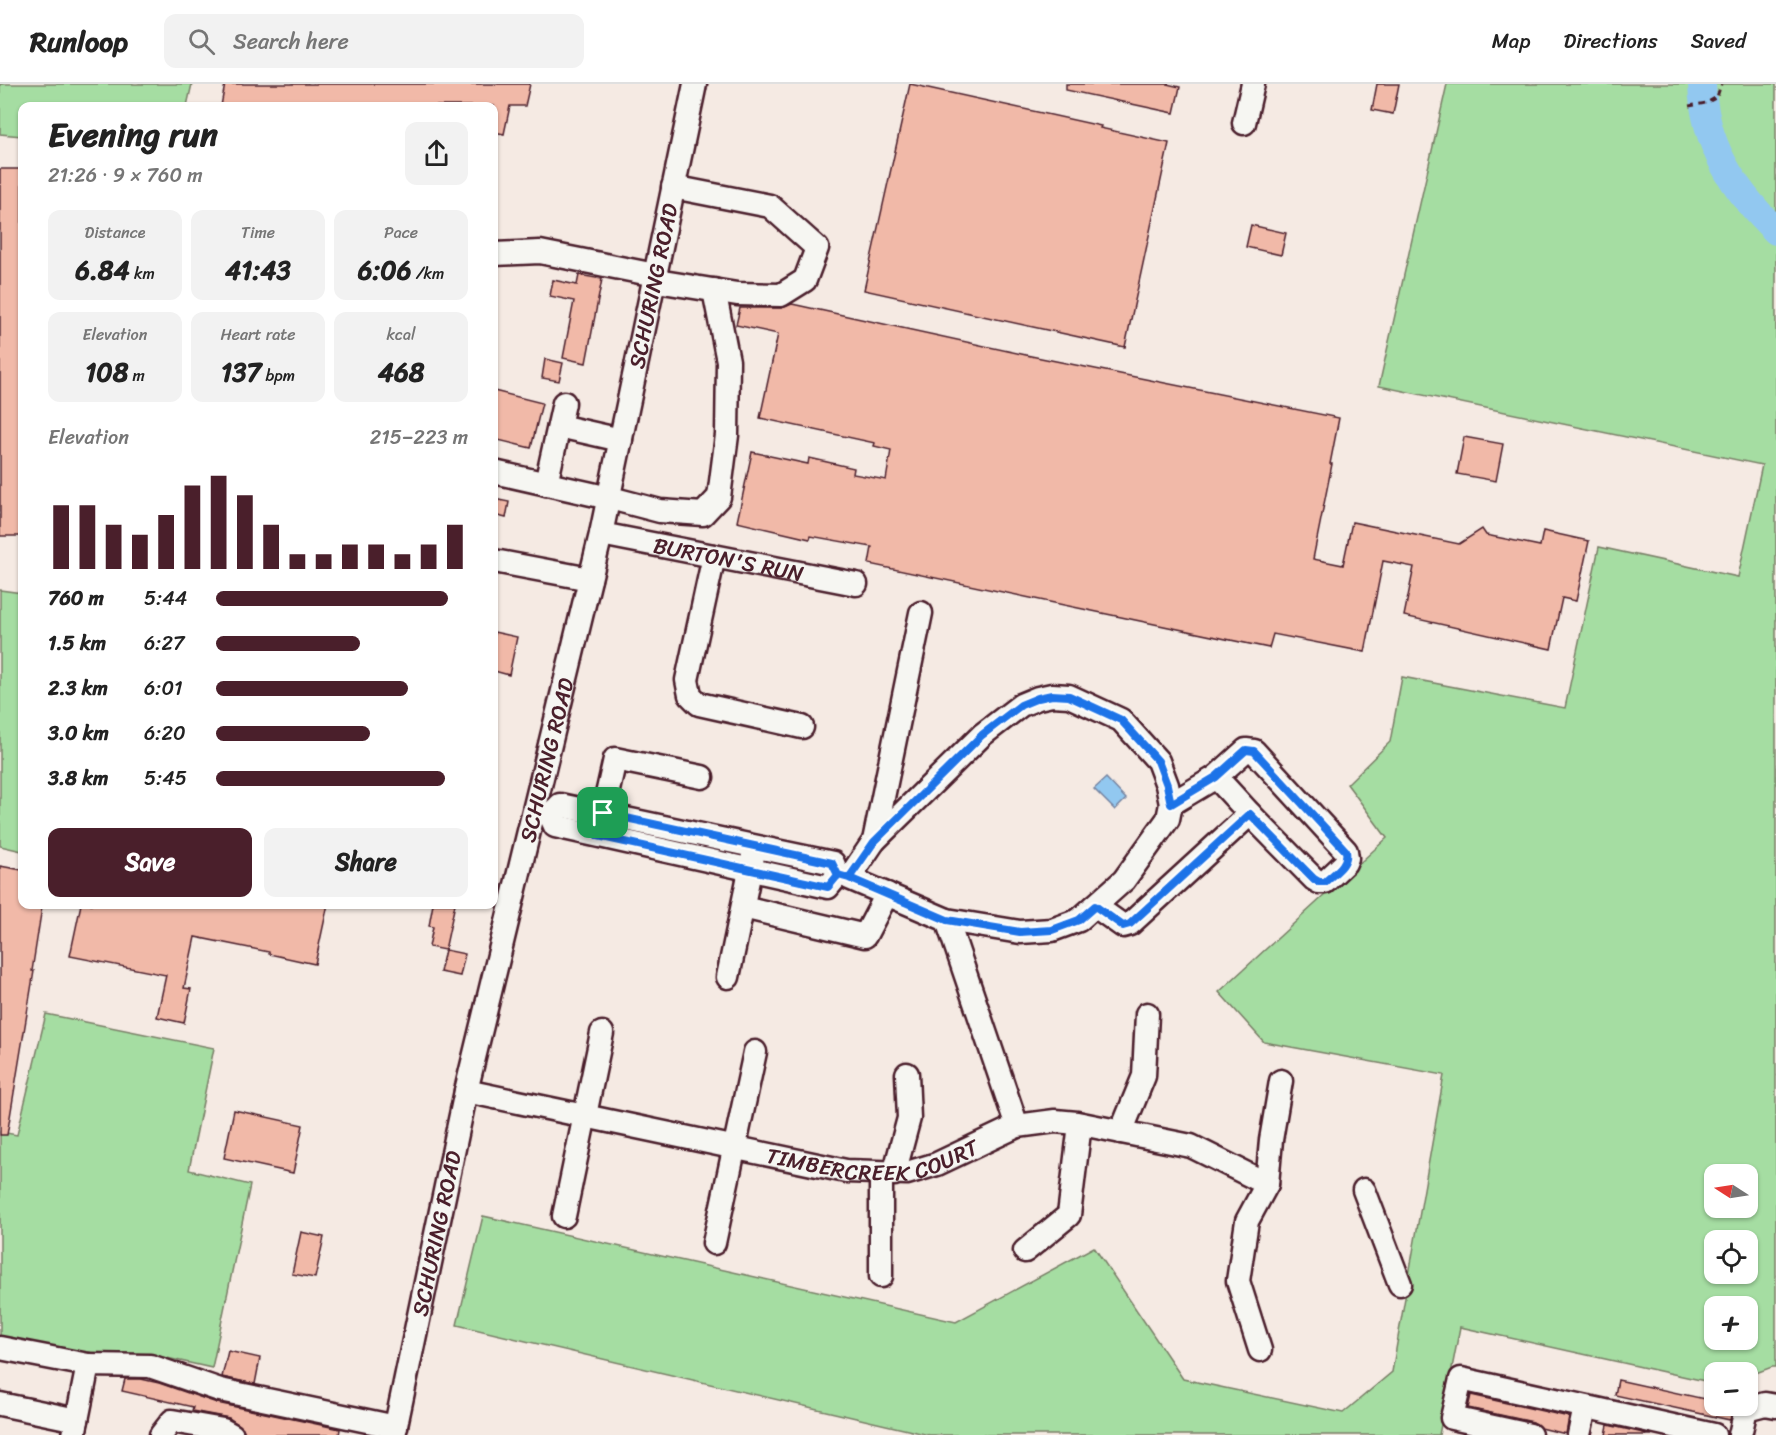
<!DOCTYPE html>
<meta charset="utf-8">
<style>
:root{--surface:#fff;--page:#f2f2f2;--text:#222;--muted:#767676;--line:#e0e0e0;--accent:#4a1f2b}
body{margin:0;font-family:Sriracha,sans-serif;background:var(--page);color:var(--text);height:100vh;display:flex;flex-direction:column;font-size:22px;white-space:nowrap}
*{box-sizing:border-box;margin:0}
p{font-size:20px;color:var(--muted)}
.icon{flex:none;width:33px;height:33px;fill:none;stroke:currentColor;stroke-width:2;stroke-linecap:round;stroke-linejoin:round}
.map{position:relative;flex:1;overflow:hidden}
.panel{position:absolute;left:18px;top:18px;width:480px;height:807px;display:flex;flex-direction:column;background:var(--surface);border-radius:12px;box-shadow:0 2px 4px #0004}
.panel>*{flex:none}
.needle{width:39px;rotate:282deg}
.tools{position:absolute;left:1704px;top:1080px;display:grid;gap:12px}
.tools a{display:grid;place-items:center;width:54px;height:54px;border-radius:12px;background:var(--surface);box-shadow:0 2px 4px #0004;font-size:30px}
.pin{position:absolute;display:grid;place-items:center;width:51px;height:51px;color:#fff;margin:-26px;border-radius:12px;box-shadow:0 3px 9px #0006}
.round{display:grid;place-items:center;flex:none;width:63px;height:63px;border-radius:12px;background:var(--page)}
.headline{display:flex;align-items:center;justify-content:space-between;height:102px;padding:0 30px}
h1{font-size:33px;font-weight:700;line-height:45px}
.metrics{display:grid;grid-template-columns:repeat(3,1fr);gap:9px;height:102px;padding:6px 30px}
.metrics div{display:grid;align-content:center;border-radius:12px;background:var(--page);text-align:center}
.metrics b{font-size:26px;font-weight:700}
.metrics small{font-size:16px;font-weight:400}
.metrics p{font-size:16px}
.chart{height:168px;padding:12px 30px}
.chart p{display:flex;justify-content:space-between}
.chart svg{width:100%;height:108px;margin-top:6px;stroke:var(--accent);stroke-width:6}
.action{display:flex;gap:12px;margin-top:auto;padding:12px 30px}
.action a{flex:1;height:69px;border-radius:12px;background:var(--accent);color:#fff;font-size:24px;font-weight:700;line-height:69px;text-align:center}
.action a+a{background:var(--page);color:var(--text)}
ul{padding:0 30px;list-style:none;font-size:20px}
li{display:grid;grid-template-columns:96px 72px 1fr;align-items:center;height:45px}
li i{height:15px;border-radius:8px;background:var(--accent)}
header{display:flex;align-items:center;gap:36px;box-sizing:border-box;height:84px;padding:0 30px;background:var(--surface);border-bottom:2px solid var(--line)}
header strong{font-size:28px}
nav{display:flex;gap:33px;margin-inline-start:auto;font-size:21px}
.search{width:420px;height:54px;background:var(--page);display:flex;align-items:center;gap:15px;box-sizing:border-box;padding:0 21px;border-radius:12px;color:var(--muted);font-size:22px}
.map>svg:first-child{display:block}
</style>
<header>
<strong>Runloop</strong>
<div class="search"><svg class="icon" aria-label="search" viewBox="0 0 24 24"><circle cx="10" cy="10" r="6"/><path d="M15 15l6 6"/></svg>Search here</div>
<nav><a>Map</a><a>Directions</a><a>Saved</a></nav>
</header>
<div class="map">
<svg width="1776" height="1351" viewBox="0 0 1776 1351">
<rect width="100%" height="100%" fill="#f5eae3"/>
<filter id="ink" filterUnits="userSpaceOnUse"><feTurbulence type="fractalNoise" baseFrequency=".0167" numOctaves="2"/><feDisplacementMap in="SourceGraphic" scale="12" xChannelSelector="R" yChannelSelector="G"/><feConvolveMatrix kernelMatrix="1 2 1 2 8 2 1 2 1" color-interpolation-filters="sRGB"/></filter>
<g filter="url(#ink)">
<g fill="#a5dda2" stroke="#787e66" stroke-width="1.5" fill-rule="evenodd">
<polygon points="0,0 192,0 187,22 22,22 22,52 0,50"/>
<path d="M1447,0h329v1283h-4l-24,9v-4h-34v11l-254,-56 -21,108h-510l-472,-110 26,-109 473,106 138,-75 89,132 160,34 49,-41 52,-297 -180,-33 -45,-50 168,-154 -40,-54 43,-42 12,-65 163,31 34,-161 139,30 24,-112 -383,-79zM1714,1090h34v34h-34zM1714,1156h34v34h-34zM1714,1222h34v34h-34z"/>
<polygon points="0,506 22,509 22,767 0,762"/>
<polygon points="46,930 214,964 189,1086 250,1101 212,1284 158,1272 90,1273 0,1255 0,1048 17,1051"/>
</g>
<polygon fill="#92c8f0" stroke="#7584a1" stroke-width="1.5" points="1106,694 1126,715 1115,726 1094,705"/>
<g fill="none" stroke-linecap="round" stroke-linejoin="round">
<path stroke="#92c8f0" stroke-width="28" d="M1702,0c2,61 32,106 74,147"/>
</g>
<g fill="#f1b9a8" stroke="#4a1f2b" stroke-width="1.5">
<polygon points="225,0 530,0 525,22 510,22 504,50 494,48 494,22 221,22"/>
<polygon points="910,0 1101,42 1100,44 1169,59 1125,263 864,206"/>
<polygon points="1066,0 1167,0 1180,3 1174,29 1066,6"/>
<polygon points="1377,0 1399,0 1393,30 1372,26"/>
<rect x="0" y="85" width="22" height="367"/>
<polygon points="1251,141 1286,149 1281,171 1246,163"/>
<polygon points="579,191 602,195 586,279 563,274 574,217 550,212 553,196 577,201"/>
<polygon points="792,220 1026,271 1339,334 1330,380 1332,380 1313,475 1343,481 1352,438 1459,460 1482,445 1486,451 1540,462 1543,447 1589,457 1576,517 1562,514 1551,565 1404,532 1414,483 1383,477 1365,568 1273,550 1269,564 869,480 872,463 811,452 810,455 737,438 752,368 808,380 809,374 854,384 853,390 886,396 891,366 874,362 875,359 760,334 778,250 736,241 740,224 781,224"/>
<polygon points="545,275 563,279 559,297 542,294"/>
<polygon points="494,307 542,319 531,364 494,355"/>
<polygon points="1464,353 1503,360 1496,397 1457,390"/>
<polygon points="494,415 509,418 506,434 494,431"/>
<polygon points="494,548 517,553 509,591 494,587"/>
<polygon points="0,782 22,786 22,820 42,823 32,887 34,887 7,1051 0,1051"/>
<polygon points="81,820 328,820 315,880 269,870 269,868 195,853 184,904 191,905 184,939 157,933 166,891 70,872"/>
<polygon points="433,820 455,820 445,866 465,870 460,892 440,888 445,866 429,863 433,843 429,842"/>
<polygon points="234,1026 303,1041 293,1089 224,1074"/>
<polygon points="301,1148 324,1153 315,1194 292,1190"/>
<polygon points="228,1267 260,1274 255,1300 222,1293"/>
<polygon points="125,1295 141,1295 159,1299 217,1319 340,1345 339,1351 245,1351 243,1344 229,1334 192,1327 193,1323 122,1307"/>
<polygon points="1618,1296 1714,1317 1714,1322 1733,1322 1730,1336 1615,1311"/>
<polygon points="1471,1311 1569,1333 1566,1350 1541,1344 1533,1338 1468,1324"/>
<polygon points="1608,1341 1652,1351 1606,1351"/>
</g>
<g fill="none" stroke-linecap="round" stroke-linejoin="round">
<g stroke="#4a1f2b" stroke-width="27">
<g id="minor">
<polyline points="1244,39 1253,0"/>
<polyline points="494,170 540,168 655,191 663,198 737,210 781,211 805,196 817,164 770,122 673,103"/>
<polyline points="559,342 621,356"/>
<polyline points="494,388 618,416 660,427 703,430 719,413 727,351 728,277 714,206"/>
<polyline points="546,400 564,319"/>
<path id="s1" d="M601,450l255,50"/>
<polyline points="714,472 687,596 690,611 699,620 802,643"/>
<polyline points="494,477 590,495"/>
<polygon points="1052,611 1069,612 1121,636 1158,677 1167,701 1171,720 1168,735 1124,796 1079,836 1052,846 1020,848 947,836 849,794 874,757 982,651 1021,621 1038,614"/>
<polyline points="1216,693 1246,666 1254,667 1346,767 1347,774 1345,779 1325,798 1319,798 1314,795 1250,730"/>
<polyline points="550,731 555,742 828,803 838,791"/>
<polyline points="550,731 560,721 833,779 838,791"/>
<polyline points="600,742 615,675 702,693"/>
<polyline points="874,757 921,529"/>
<polyline points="1095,822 1123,842 1130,840 1250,730 1216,693 1171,720"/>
<polyline points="743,823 865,852 887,810"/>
<polyline points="947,836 1017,1042"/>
<polyline points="728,893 753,772"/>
<path id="s2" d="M466,1007l380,80 61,2 30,-9 80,-38 38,-5 22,2 114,23 76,38"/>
<polyline points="1121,1048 1144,992 1147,930"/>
<polyline points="894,1090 909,1034 907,990"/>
<polyline points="1364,1106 1400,1200"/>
<polyline points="564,1132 602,949"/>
<polyline points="714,1159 755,968"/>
<polyline points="1025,1167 1069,1131 1080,1040"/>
<polyline points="881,1192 881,1090"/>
<polyline points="0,1264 88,1281"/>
<polyline points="1260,1266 1238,1197 1247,1137 1267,1100 1271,1056 1281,997"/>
<polyline points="0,1320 77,1336"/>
<polyline points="74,1351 88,1281 150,1282 220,1306 396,1343"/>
<polyline points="161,1351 172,1337 223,1346 232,1351"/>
<path id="s3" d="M394,1351l72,-344 135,-557 94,-450"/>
<polyline points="1530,1351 1452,1334 1461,1295 1714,1351"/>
<polyline points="1579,1351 1585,1323"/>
<polyline points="1740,1351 1746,1325 1765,1320 1776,1322"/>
</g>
</g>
<polyline stroke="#4a1f2b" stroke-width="3" stroke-dasharray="6 4.5" stroke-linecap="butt" points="1689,22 1706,19 1717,13 1721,0"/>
<use href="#minor" stroke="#f6f6f2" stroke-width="22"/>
</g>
</g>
<g fill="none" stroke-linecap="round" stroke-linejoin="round" filter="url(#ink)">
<g stroke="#fff" stroke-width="12">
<path id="route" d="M603,729l229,50 6,12 11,3 98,42 73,12 32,-2 27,-10 16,-14 28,20 7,-2 120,-110 64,65 5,3h6c9,-9 24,-17 21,-31l-92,-100 -8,-1 -30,27 -45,27 -4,-19 -9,-24 -37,-41 -52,-24 -17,-1 -14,3 -17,7 -39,30 -108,107 -25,36 -11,-3 -10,12 -230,-51 5,-23"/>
</g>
<use href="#route" stroke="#1a73e8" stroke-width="8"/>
</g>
<g text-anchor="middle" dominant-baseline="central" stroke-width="6" stroke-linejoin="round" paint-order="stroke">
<g font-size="22" fill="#4a1f2b" stroke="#f6f6f2">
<text stroke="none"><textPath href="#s3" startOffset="1178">SCHURING ROAD</textPath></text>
<text stroke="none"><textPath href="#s1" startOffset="130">BURTON'S RUN</textPath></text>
<text stroke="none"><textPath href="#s3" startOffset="692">SCHURING ROAD</textPath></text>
<text stroke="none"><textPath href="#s2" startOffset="416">TIMBERCREEK COURT</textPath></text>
<text stroke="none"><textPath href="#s3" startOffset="206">SCHURING ROAD</textPath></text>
</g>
</g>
</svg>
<div class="tools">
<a><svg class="needle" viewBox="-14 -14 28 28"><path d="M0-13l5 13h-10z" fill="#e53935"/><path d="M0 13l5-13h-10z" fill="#767676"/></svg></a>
<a><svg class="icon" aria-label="locate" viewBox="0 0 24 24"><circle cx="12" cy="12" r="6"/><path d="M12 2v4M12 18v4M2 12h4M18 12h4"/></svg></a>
<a>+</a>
<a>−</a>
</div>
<div class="pin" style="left:603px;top:729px;background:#1e9e55"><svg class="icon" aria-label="arrive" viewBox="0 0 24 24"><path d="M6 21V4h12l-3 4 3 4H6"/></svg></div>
<section class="panel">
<div class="headline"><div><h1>Evening run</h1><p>21:26 · 9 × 760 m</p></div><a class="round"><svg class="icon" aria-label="share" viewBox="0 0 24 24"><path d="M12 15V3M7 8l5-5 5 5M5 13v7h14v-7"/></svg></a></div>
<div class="metrics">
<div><p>Distance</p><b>6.84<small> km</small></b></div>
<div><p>Time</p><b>41:43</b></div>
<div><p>Pace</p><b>6:06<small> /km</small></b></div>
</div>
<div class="metrics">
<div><p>Elevation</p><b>108<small> m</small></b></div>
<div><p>Heart rate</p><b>137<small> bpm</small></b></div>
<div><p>kcal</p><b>468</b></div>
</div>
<div class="chart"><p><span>Elevation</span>215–223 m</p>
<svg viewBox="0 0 160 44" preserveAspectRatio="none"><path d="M5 44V18M15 44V18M25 44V26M35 44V30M45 44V22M55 44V10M65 44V6M75 44V14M85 44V26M95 44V38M105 44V38M115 44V34M125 44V34M135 44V38M145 44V34M155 44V26"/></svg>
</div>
<ul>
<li><b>760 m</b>5:44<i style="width:92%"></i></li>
<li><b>1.5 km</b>6:27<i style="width:57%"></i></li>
<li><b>2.3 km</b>6:01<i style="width:76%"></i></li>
<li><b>3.0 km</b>6:20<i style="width:61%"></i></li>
<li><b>3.8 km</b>5:45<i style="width:91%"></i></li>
</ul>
<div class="action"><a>Save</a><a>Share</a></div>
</section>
</div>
